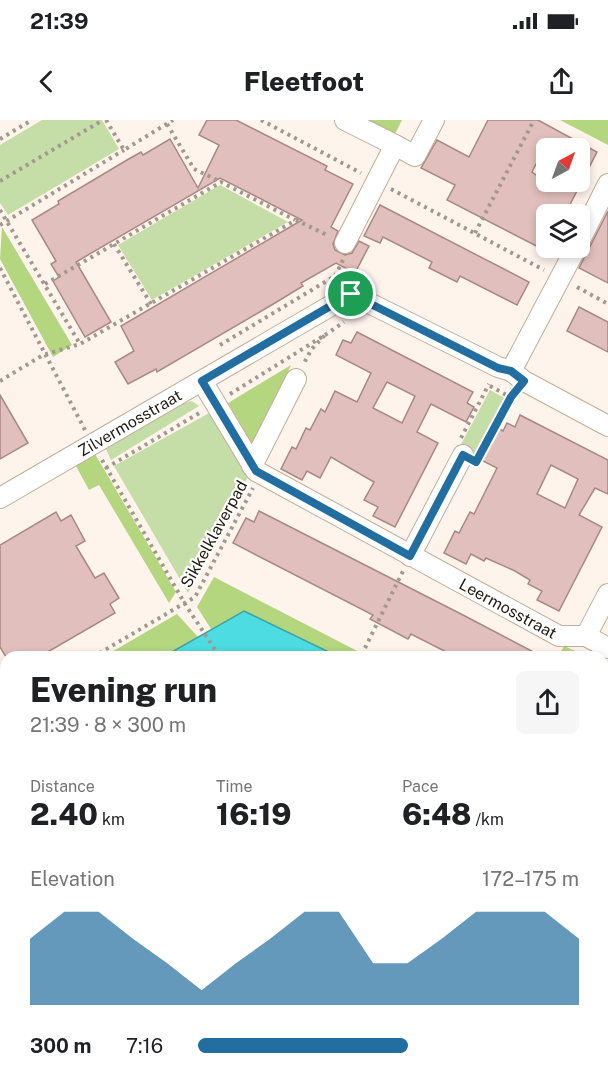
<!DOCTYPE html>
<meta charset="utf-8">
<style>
:root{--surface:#fff;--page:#f6f6f6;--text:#202124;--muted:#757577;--accent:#236ea1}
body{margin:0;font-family:"Public Sans",sans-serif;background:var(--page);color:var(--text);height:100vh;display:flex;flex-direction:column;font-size:22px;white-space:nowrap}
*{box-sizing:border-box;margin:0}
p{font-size:20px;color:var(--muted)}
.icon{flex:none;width:33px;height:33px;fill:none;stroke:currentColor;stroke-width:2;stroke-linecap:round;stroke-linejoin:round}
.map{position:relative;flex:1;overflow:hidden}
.sheet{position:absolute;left:0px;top:531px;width:609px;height:430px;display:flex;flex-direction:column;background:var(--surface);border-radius:18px 18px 0 0;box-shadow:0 3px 9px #0003}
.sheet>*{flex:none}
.needle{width:39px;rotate:41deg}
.tools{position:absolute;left:536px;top:18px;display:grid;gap:12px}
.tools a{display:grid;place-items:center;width:54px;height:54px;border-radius:9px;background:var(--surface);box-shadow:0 3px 9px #0003;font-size:30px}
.pin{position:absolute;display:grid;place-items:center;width:51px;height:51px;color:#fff;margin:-26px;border:3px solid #fff;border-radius:50%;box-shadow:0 2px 6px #0007}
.round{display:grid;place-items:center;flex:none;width:63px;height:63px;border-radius:9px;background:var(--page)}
.summary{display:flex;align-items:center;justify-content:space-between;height:102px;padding:0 30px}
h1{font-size:33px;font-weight:800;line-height:45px}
.metrics{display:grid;grid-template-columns:repeat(3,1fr);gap:9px;height:102px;padding:6px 30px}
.metrics div{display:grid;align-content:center}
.metrics b{font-size:30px;font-weight:800}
.metrics small{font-size:16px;font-weight:400}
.metrics p{font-size:16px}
.chart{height:168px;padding:12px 30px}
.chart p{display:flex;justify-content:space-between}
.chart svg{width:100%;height:108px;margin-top:6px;fill:var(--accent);opacity:.7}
ul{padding:0 30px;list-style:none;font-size:20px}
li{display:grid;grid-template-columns:96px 72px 1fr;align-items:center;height:45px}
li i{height:15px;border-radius:8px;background:var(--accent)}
.status{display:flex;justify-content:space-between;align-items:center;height:42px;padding:0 30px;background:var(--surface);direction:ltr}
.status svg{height:16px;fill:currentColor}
header{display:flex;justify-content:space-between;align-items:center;height:78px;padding:0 30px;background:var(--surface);font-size:27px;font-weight:800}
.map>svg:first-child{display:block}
</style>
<div class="status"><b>21:39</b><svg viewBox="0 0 49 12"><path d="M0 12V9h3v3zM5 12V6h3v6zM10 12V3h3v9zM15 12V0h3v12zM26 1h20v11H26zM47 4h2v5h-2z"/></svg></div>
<header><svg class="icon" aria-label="back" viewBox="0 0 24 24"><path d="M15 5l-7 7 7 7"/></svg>Fleetfoot<svg class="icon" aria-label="share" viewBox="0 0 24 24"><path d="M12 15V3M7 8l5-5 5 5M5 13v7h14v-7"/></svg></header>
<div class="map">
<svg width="608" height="961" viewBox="0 0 608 961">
<rect width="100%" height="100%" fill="#fef4ec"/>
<g fill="#c5dda6">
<polygon points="42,0 102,0 119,29 8,95 0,83 0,25"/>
<polygon points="220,65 288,102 152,180 118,125"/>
<polygon points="490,270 510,281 478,340 459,328"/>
<polygon points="192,281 199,286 111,340 105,327 177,285"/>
<polygon points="211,292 249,355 188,473 114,346"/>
<polygon points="603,774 608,777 608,875 603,887"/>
</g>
<g fill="#b3d67f">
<polygon points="363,0 402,0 394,16"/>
<polygon points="560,0 608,0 608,25"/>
<polygon points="2,107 72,225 53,237 0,139"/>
<polygon points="291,245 254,327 228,283"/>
<polygon points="95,334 176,472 169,483 99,365 89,370 76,346"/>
<polygon points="214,457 369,537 339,537 244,491 211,509 197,487"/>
<polygon points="177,494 198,517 163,537 103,537"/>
<polygon points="564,526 585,535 583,537 558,537"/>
<polygon points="6,593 6,628 0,631 0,597"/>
<polygon points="6,676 6,715 0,718 0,680"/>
<polygon points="603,725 608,728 608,764 603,762"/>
<polygon points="608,875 608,947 601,961 573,961 576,956 603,956 603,887"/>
<polygon points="62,956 105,956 109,961 66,961"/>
<polygon points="136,956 219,956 222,961 141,961"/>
</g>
<g fill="#4ddce1" stroke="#40a2a3" stroke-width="1.5">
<polygon points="244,491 339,537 163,537"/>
<polygon points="6,628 6,676 0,680 0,631"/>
<polygon points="603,673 608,675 608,728 603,725"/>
</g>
<g fill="#e1bfbc" stroke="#a78885" stroke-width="1.5" fill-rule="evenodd">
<polygon points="207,0 236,0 327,46 325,50 353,64 331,107 338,111 333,124 335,130 345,135 352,133 359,121 369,126 355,153 336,143 301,163 303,166 275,183 157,252 156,249 128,264 115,242 134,231 121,206 302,100 220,58 76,142 111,202 85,217 53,161 59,157 51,144 56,141 32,100 59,84 58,81 127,40 141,32 143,35 170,19 198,68 219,25 199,15"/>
<path d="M488,0h50l59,32 -32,62h-19v37l-99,-51 8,-15 -34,-17 16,-28 32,17zM544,28h35v34h-33l-14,-10z"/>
<polygon points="380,85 529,162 517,185 460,156 457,162 429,148 432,142 383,117 380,123 364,116"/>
<polygon points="608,91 608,163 579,148"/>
<polygon points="579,187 608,202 608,232 567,211"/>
<path d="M357,212l116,60 -6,11 7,4 -8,15 -35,-18 -14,28 21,11 -43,84 -22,-11 5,-9 -14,-7 10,-18 -43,-25 -11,21 -13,-7 -5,9 -21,-11 11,-22 4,2 10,-21 4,2 11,-21 4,3 10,-21 22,11 14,-29 -35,-18 7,-15 8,3zM387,262l28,14 -13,27 -29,-15z"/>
<polygon points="0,275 28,323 0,339"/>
<path d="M520,295l88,45v34l-13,-6 -16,27 23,12 -43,84 -22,-11 5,-9 -14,-7 2,-4 -15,-9 -29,-13 -2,3 -13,-7 -5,10 -22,-11 11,-22 4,2 11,-21 4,2 23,-46 -16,-8 17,-32 5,3 4,-8 8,4zM551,345l27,14 -13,29 -28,-14z"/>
<polygon points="259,391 463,495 543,537 456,537 411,514 408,519 370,499 373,495 233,423 246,398 254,402"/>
<polygon points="56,392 61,401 71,395 85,421 76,426 95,458 104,453 119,478 110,484 115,493 39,537 6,537 0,527 0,425"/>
</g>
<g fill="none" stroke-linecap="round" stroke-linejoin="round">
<g stroke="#c3ac98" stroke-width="22">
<g id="minor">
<polyline points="345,0 395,25"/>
<polyline points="579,122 608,64"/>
<polyline points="345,123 395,25 415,36 434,0"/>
<polyline points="511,251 576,128"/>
<path id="s1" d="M202,261l54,90 303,165h27l22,12"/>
<polyline points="252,346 296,259"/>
<path id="s2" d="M0,378l351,-204 147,73 13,4 13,10 84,45"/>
<polyline points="410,436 463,335"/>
<polyline points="586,516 608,474"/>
<polyline points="0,729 6,725"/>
<polyline points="0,763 6,774"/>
<polyline points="0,933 6,930"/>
<polyline points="55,956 58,961"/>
<polyline points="116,956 120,961"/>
<polyline points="223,956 226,961"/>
<polyline points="429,956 432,961"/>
<polyline points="510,961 519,956"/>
</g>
</g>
<g stroke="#a29890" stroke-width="4" stroke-dasharray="3 4.5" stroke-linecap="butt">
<polyline points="106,0 124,30 173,0"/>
<polyline points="261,0 361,53"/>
<polyline points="167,4 194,49 221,62"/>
<polyline points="0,19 32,0"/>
<polyline points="0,61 103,0"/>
<polyline points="391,69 544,150"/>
<polyline points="0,90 80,224"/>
<polyline points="0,105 124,30"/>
<polyline points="475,113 534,0"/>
<polyline points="114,124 151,184"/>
<polyline points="0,148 85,310"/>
<polyline points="342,159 335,156 343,140"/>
<polyline points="45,164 221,62 295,100"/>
<polyline points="577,167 608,184"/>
<polyline points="325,215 344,202"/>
<polyline points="220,225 335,156"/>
<polyline points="0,261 43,235 80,224 296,100 329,116"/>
<polyline points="490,266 512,278"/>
<polyline points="230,274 325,215 311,230 303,245"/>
<polyline points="461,318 489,264"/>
<polyline points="481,333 512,276"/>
<polyline points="102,340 185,484 220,537"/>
<polyline points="106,348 201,292"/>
<polyline points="365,528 403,451"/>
<polyline points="93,537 195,477 253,368"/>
<polyline points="0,555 6,565"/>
<polyline points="0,590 6,587"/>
<polyline points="603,768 608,770"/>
<polyline points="0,803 6,814"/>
<polyline points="334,956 337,961"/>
</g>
<use href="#minor" stroke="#fff" stroke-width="20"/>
</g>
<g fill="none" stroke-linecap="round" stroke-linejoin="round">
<g stroke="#fff" stroke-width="12">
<polygon id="route" points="351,174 498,248 511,251 524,261 511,277 476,342 463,335 410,436 256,351 202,261"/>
</g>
<use href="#route" stroke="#236ea1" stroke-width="8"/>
</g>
<g text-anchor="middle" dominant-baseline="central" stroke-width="4.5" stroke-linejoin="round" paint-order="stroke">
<g font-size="16" fill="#221a12" stroke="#fff">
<text stroke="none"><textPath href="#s2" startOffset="150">Zilvermosstraat</textPath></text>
<text transform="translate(214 414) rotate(-61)">Sikkelklaverpad</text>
<text stroke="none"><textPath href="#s1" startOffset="392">Leermosstraat</textPath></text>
</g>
</g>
</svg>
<div class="tools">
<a><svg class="needle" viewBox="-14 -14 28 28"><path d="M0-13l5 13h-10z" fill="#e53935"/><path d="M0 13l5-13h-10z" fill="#757577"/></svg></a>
<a><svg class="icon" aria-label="layers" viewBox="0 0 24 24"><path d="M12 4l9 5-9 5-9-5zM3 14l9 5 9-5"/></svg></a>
</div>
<div class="pin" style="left:351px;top:174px;background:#1e9e55"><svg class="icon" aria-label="arrive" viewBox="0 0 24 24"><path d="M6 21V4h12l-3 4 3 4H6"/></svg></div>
<section class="sheet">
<div class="summary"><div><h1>Evening run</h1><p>21:39 · 8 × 300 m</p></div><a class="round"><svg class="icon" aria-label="share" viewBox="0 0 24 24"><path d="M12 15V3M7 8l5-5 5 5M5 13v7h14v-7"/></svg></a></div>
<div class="metrics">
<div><p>Distance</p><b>2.40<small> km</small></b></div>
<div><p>Time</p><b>16:19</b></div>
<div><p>Pace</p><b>6:48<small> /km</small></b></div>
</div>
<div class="chart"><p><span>Elevation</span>172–175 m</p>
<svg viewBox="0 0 160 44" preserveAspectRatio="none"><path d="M0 44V17L10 6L20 6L30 17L40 27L50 38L60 27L70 17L80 6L90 6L100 27L110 27L120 17L130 6L140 6L150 6L160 17V44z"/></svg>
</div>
<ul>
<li><b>300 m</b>7:16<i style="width:55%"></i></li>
</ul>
</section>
</div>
